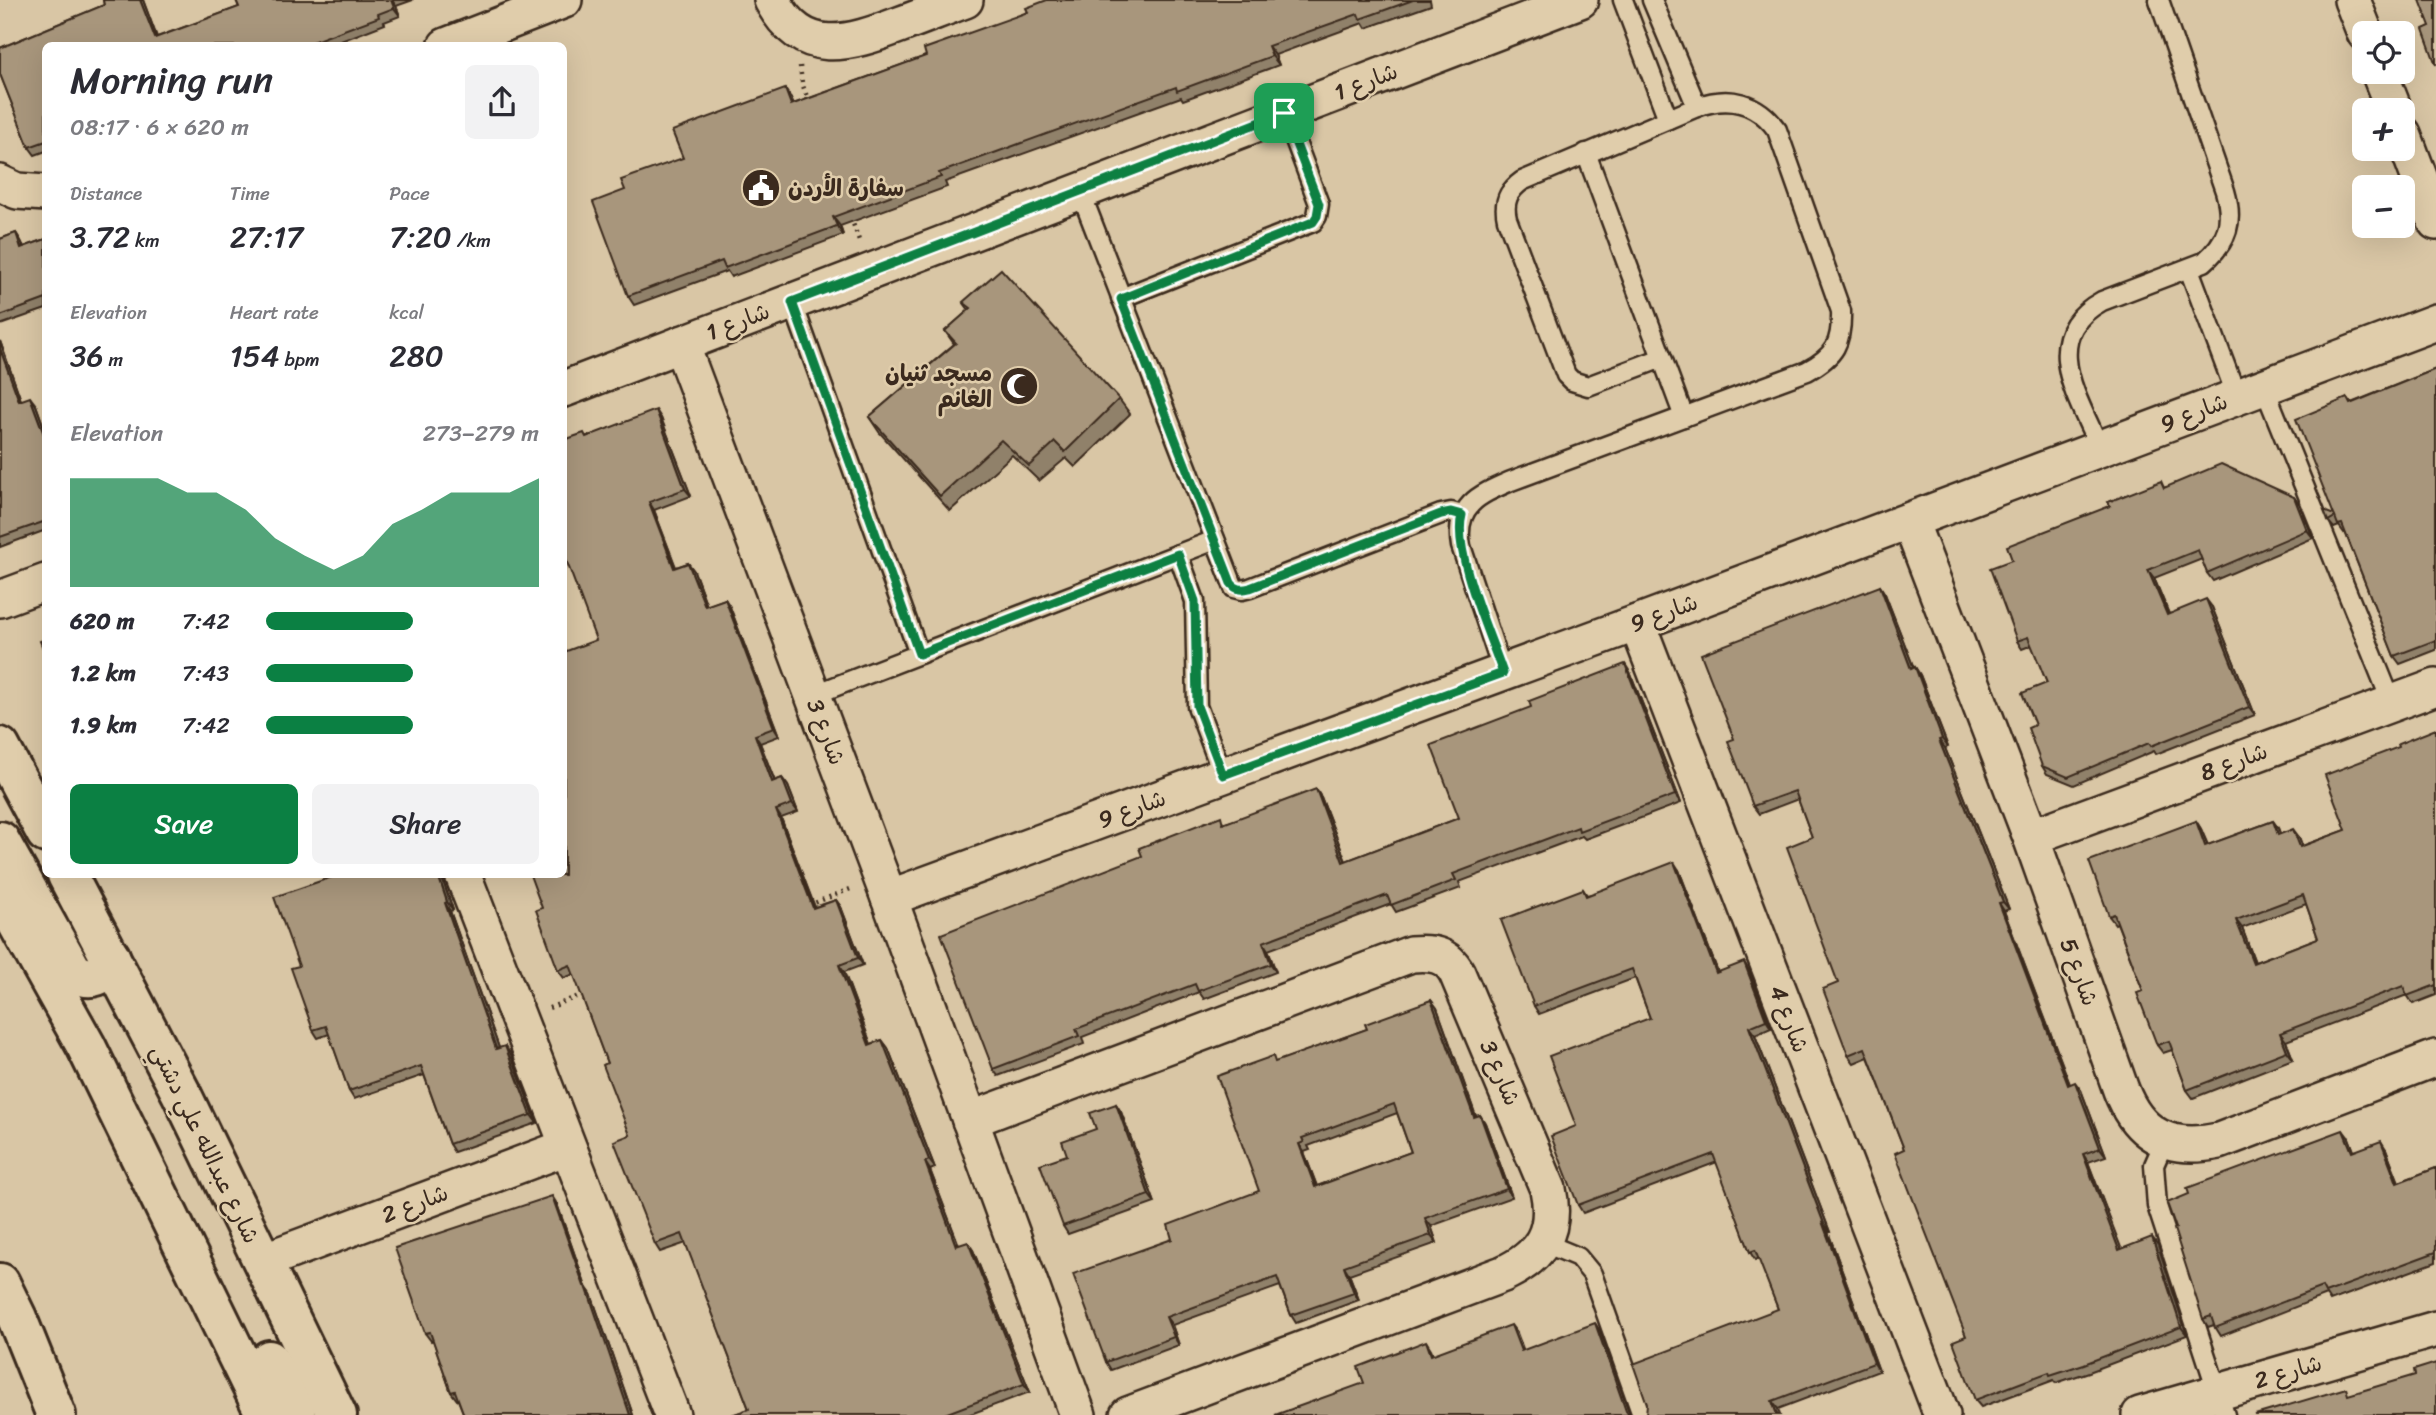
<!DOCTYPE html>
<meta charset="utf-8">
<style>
:root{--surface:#fff;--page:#f2f2f3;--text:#2b2b33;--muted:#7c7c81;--accent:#0b8043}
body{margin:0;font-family:Sriracha,"Playpen Sans Arabic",sans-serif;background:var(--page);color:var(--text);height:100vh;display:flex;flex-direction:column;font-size:26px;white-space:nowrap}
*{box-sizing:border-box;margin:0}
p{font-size:23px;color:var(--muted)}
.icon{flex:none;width:38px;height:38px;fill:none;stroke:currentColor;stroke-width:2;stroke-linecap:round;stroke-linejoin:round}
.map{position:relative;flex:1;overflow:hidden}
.side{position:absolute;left:42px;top:42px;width:525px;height:836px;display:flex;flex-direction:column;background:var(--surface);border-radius:10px;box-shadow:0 7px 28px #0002}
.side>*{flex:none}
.fabs{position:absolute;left:2352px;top:21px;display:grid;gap:14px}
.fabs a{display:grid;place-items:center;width:63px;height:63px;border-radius:10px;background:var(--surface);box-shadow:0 7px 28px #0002;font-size:35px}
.pin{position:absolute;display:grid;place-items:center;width:60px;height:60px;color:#fff;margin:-30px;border-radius:14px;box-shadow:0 4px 10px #0006}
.round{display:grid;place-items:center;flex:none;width:74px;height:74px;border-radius:10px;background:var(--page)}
.headline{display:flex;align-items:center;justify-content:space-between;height:119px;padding:0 28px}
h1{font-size:38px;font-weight:600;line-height:52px}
.stats{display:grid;grid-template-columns:repeat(3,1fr);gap:10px;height:119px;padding:7px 28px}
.stats div{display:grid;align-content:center}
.stats b{font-size:30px;font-weight:600}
.stats small{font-size:19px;font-weight:400}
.stats p{font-size:19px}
.chart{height:196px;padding:14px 28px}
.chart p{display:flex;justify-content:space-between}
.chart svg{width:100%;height:126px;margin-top:7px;fill:var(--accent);opacity:.7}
.primary-button{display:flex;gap:14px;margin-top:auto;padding:14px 28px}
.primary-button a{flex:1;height:80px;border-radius:10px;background:var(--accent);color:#fff;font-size:28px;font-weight:600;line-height:80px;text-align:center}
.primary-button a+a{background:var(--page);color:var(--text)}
ul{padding:0 28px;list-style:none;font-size:23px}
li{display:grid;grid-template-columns:112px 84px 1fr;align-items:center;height:52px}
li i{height:18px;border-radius:9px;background:var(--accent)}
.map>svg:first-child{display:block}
</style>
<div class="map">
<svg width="2436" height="1415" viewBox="0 0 2436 1415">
<rect width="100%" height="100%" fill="#d9c6a5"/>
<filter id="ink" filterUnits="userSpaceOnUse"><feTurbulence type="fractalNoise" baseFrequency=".0143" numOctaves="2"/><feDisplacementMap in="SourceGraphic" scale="14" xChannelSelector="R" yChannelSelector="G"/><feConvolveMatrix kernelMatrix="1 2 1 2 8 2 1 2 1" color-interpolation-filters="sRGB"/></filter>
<g filter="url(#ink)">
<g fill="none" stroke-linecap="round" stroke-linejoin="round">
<g stroke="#3b2a1e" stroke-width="23">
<g id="lane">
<polyline points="1623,0 1668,119"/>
<polyline points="1652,0 1697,107"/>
<polyline points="1586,153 1684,417"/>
<polyline points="1080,191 1234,588 1242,590 1250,588 1441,514 1451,512 1462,515"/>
<polyline points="2189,269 2237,397"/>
<polyline points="1121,298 1313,222 1317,216 1319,204 1285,113"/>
<polyline points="792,301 919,654"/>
<polyline points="2264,387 2392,703"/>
<path d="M2100,449c-21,-50 -64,-112 2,-148l102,-39c24,-21 30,-40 21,-71l-66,-191"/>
<polyline points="1178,554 1195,601 1197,706 1223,775"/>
<path d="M1503,673l-42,-127c-7,-41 18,-51 50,-65l296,-110c28,-15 35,-28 34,-60l-64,-181c-20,-28 -48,-35 -80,-23l-175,74c-14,10 -19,21 -15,38l59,156 6,6 16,5 74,-28"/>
<polyline points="813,695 1215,540"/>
<polyline points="2165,1140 2154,1165 2157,1206 2225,1415"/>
<polyline points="1542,1242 1578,1257 1592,1274 1642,1415"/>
</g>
</g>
<g stroke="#3b2a1e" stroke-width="40">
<g id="street">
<path d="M772,0c31,59 76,44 127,25 22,-8 44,-17 66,-25"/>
<polyline points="2352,0 2365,33"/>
<polyline points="446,46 564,0"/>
<polyline points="2379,72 2394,110"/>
<polyline points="2403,134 2436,222"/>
<polyline points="0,183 17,191 46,193"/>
<polyline points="681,344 889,898 1078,1415"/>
<polyline points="564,389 1580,0"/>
<path d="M1910,521l121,316 90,253c18,47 50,61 98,51l217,-83"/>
<polyline points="0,599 46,582"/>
<polyline points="1637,623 1942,1415"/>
<polyline points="2031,837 2436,687"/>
<polyline points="463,875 672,1415"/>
<polyline points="889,898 1637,623 2436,322"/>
<path d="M970,1120l441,-166c20,-2 36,0 46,19l91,216c9,42 -6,67 -45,85l-375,141"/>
<polyline points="263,1261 567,1147"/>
<polyline points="2140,1415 2436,1329"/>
</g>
</g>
<g stroke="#3b2a1e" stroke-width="44">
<g id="secondary">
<polyline points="0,747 46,833"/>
<path d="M0,841l72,129c15,14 36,7 38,-14"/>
<polyline points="67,875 181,1093 337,1415"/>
<polyline points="0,892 86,1046 266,1415"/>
<polyline points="269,1360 296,1415"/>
</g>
</g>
<g stroke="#3b2a1e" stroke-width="44">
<polyline id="highway" points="0,1283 17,1318 56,1415"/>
</g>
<g stroke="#3b2a1e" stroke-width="4.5" stroke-dasharray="2 5" stroke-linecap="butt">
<polyline points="800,66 802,83 810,105"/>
<polyline points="851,218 860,243"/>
<polyline points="809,905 853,888"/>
<polyline points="549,1008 586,993"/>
</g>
<use href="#lane" stroke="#e0cdab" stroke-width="18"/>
<use href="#street" stroke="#e0cdab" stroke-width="35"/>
<use href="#secondary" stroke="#e0cdab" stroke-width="38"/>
<use href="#highway" stroke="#e0cdab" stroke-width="38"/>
</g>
<g fill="#90816b" stroke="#3b2a1e" stroke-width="2" fill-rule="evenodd">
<polygon points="103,0 143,0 157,37 239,7 236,0 413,0 396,6 400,16 384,22 385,24 328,46 46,46 46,151 35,155 29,147 0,74 0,48 104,5"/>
<polygon points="1047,0 1430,0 1431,5 1366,28 1363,23 1275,55 1279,65 1183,100 1181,97 945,182 947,187 840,226 843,235 731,277 727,271 634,305 628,296 625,190 791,98 793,104 926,56 1028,12"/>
<polygon points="16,233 21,241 24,247 46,239 46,309 0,325 0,239"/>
<polygon points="963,302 1119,399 1130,414 1075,467 1066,458 1039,481 1012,455 950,511 879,432 869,417 954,344 945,331 969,310"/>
<polygon points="0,341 21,400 36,405 46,433 46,530 0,547"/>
<polygon points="2436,369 2436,650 2400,664 2394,656 2345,532 2344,533 2339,526 2334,528 2328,521 2334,515 2347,398 2351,403"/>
<polygon points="661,418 691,496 654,510 676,567 688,563 694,571 707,606 725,599 730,607 779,736 760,743 775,781 782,778 788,786 798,812 781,818 815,907 836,900 841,907 863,965 844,972 871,1044 882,1040 888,1048 935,1168 930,1170 959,1245 973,1250 1030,1392 968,1415 732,1415 749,1409 686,1243 660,1252 655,1244 630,1135 607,1063 574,974 564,978 558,970 542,908 596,640 587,436"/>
<polygon points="2166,487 2300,505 2313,538 2213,581 2207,573 2202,559 2154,578 2169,614 2212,607 2255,715 2156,754 2154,751 2074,785 2047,774 2042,766 2035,725 2047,683 2032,645 2022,649 2017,641 2012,560"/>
<polygon points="1880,586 1885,594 1914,668 1915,667 1920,675 1948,747 1945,748 2009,909 2004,911 2070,1084 2081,1090 2106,1156 2088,1162 2121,1249 2158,1245 2187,1335 2089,1372 2056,1383 2054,1380 1981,1407 1975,1400 1966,1336 1904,1149 1868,1057 1854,1063 1848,1055 1838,983 1812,837 1798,799 1759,814 1753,806 1734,739"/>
<polygon points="1630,672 1681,803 1585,839 1582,836 1459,882 1461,888 1396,912 1391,904 1268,950 1276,972 1204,999 1199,992 1082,1037 1084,1044 998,1076 993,1069 1142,856 1225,823 1321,797 1346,861 1459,818"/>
<path d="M2436,729v266l-23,9 -6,-9 -121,46 7,18 -100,39 -6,-8 -15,-40 -9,3 -6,-8 -14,-54 -26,-68 -2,1 -6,-8 87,-95 5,8 7,16 65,-24 5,7 2,6 19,3 3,9 44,-16 53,-83zM2306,904l12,34 -63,24 -13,-34z"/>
<polygon points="1679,870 1718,972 1749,970 1771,1028 1755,1035 1830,1232 1828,1232 1879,1371 1778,1409 1644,1415 1778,1309 1759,1258 1755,1260 1750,1252 1717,1162 1583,1213 1578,1205 1576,1126 1650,1018 1635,978 1539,1014 1534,1006 1583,889 1587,895"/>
<polygon points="441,875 453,910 450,911 499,1048 510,1053 537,1123 454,1152 449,1144 424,1075 354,1099 349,1091 329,1034 318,1038 313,1030 299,966 335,876"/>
<path d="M1431,1000l6,8 39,108 4,-1 5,8 27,74 -81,29 6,17 -88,31 10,26 -63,23 -5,-8 -11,-29 -108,39 7,20 -68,25 -5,-8 66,-123 87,-48 17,-129 91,-33zM1397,1113l14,39 -94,34 -13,-34 6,-2 -2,-4z"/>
<polygon points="1116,1104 1121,1112 1155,1203 1068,1234 1063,1226 1096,1129"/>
<polygon points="2349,1138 2354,1151 2386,1149 2399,1182 2436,1168 2436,1262 2330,1301 2326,1295 2221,1336 2214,1325 2208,1327 2203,1319"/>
<polygon points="557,1204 586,1287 591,1294 633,1415 464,1415 458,1400 457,1400 451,1392 433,1340 431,1341 425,1333"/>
</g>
<g fill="#766957" stroke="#3b2a1e" stroke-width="2">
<polygon points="140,0 143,0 160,46 155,38"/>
<polygon points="392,0 396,6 400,16 394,8"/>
<polygon points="1268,46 1275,55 1279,65 1272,56"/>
<polygon points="785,89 791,98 797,114 791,105"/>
<polygon points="833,217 840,226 843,235 837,226"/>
<polygon points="16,233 21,241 27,256 21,248"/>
<polygon points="0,341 24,409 19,401 0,349"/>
<polygon points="30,397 36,405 46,433 46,440"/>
<polygon points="656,410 661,418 691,496 685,489"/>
<polygon points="2294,497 2300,505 2313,538 2307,530"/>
<polygon points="649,502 654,510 679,576 674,568"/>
<polygon points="688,563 694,571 710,614 705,606"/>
<polygon points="2148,570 2154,578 2172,622 2167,615"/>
<polygon points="1880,586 1885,594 1917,676 1911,669"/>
<polygon points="725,599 730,607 779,736 774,728"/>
<polygon points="2206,599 2212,607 2255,715 2249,707"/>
<polygon points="1625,664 1630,672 1681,803 1675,795"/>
<polygon points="1915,667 1920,675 1948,747 1942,739"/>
<polygon points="755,735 760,743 778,790 772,782"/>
<polygon points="1939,740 1945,748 2009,909 2003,902"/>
<polygon points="782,778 788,786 798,812 792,804"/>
<polygon points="1316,789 1321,797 1349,870 1343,862"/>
<polygon points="776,810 781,818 818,916 813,908"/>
<polygon points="2196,821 2201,829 2211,854 2205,846"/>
<polygon points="2273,821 2278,828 2284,843 2278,835"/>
<polygon points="2293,829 2299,837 2306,855 2300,847"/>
<polygon points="1674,862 1679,870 1721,980 1716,973"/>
<polygon points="438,875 441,875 453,910 447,902"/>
<polygon points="836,900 841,907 863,965 858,958"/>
<polygon points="445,903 450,911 502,1056 496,1049"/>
<polygon points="1999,903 2004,911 2073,1093 2068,1085"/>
<polygon points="2236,920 2242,928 2258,971 2253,963"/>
<polygon points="1263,942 1268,950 1276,972 1271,964"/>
<polygon points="1744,962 1749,970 1771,1028 1766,1020"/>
<polygon points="839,965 844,972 874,1053 869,1045"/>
<polygon points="1431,1000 1437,1008 1479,1125 1474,1117"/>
<polygon points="1749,1027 1755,1035 1830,1232 1824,1224"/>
<polygon points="2280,1033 2286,1041 2293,1059 2287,1051"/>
<polygon points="882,1040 888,1048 935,1168 929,1160"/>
<polygon points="505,1046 510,1053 537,1123 531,1115"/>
<polygon points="2075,1082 2081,1090 2106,1156 2100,1148"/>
<polygon points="1116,1104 1121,1112 1155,1203 1149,1195"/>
<polygon points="1480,1115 1485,1123 1512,1197 1507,1189"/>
<polygon points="2343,1130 2349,1138 2357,1159 2352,1152"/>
<polygon points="2381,1141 2386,1149 2402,1191 2397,1183"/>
<polygon points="1299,1144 1304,1152 1320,1195 1315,1187"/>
<polygon points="2083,1154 2088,1162 2125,1258 2119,1250"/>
<polygon points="925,1162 930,1170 962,1254 956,1246"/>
<polygon points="552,1196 557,1204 586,1287 591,1294 633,1415 630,1415"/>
<polygon points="1425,1218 1431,1226 1437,1243 1431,1235"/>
<polygon points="1823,1224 1828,1232 1879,1371 1874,1363"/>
<polygon points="2152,1237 2158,1245 2187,1335 2181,1327"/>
<polygon points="968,1242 973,1250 1030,1392 1024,1384"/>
<polygon points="1344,1266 1349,1274 1359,1300 1354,1293"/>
<polygon points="1166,1317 1172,1325 1179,1345 1174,1337"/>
<polygon points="1595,1323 1600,1331 1630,1415 1629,1415 1626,1411"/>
<polygon points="1511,1325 1517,1333 1527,1359 1521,1351"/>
<polygon points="1426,1341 1431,1349 1437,1363 1431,1355"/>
<polygon points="1772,1401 1778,1409 1780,1415 1777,1415"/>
</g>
<g fill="#a8967c" stroke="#3b2a1e" stroke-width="2" fill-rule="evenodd">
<polygon points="103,0 140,0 155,38 239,7 236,0 391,0 394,8 378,14 379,17 301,46 46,46 46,141 29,147 0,74 0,48 104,5"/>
<polygon points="1047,0 1413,0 1360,19 1358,14 1268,46 1272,56 1177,91 1176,87 939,173 941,177 833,217 837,226 725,268 722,261 628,296 593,202 625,190 621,180 683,158 672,131 785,89 791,105 926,56 924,49 1028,12 1026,8"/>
<polygon points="2420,0 2436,0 2436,65 2423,29 2430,26"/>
<polygon points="16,233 21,248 46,239 46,299 0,316 0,239"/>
<polygon points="1001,269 1119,399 1065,452 1055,442 1029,466 1001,440 940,496 869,417 956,343 945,331 971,308 963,302"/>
<polygon points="0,349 19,401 30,397 46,440 46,521 0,537"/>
<polygon points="2436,369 2436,640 2394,656 2342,524 2338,525 2335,517 2328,521 2324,511 2334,515 2296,419 2347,398 2350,404"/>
<polygon points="656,410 685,489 649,502 674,568 688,563 705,606 725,599 774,728 755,735 772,782 782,778 792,804 776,810 813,908 836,900 858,958 839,965 869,1045 882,1040 929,1160 925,1162 956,1246 968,1242 1024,1384 942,1415 732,1415 749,1409 682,1234 655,1244 614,1141 630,1135 603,1065 607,1063 570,965 558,970 536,910 542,908 530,875 564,875 564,652 596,640 564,554 564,440 584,433 586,437"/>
<polygon points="2221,464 2294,497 2307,530 2207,573 2198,550 2148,570 2167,615 2206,599 2249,707 2151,746 2149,743 2068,777 2042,766 2028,728 2035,725 2022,693 2047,683 2028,637 2017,641 1990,568 2012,560 2007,546 2110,506 2108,502 2161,481 2164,488"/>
<polygon points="1880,586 1911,669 1915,667 1942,739 1939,740 2003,902 1999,903 2068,1085 2075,1082 2100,1148 2083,1154 2119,1250 2152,1237 2181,1327 2084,1364 2050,1375 2049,1372 1975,1400 1953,1341 1966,1336 1895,1153 1904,1149 1865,1048 1848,1055 1823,989 1838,983 1787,847 1812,837 1795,791 1753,806 1728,741 1734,739 1701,654"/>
<polygon points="46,639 46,655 40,641"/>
<polygon points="1625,664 1675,795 1579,831 1578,827 1453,874 1456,880 1391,905 1387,895 1263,942 1271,964 1198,991 1195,984 1076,1029 1079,1036 993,1069 941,934 1142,856 1139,848 1221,816 1223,824 1316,789 1343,862 1459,818 1431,745 1531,707 1529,701"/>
<path d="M2436,729v256l-29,11 -4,-10 -123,47 7,18 -100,39 -18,-49 -12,4 -20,-52 6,-2 -29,-77 -5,2 -20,-55 107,-40 9,25 68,-25 5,14 15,-6 7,18 46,-17 -21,-55 74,-28 -1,-3zM2303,895l15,43 -65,25 -17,-43z"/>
<polygon points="1674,862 1716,973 1744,962 1766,1020 1749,1027 1824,1224 1823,1224 1874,1363 1772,1401 1777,1415 1644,1415 1646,1414 1647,1404 1633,1364 1778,1309 1755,1250 1750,1252 1713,1154 1578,1205 1551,1136 1576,1126 1549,1056 1650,1018 1632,969 1534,1006 1501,920 1583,889 1586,896"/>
<polygon points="334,875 438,875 447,902 445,903 496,1049 505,1046 531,1115 449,1144 421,1066 349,1091 326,1026 313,1030 291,968 299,966 274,897 335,876"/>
<path d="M1431,1000l43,117 6,-2 27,74 -82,29 6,17 -87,31 10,27 -63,22 -14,-38 -111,40 8,20 -68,25 -33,-88 99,-35 -4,-14 91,-34 -42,-115 56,-20 2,6 92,-33 -2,-5zM1394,1104l17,48 -96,35 -16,-43 5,-2 -2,-4z"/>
<polygon points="1116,1104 1149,1195 1063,1226 1040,1164 1067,1155 1062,1141 1096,1129 1090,1113"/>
<polygon points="2343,1130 2352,1152 2381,1141 2397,1183 2436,1168 2436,1252 2325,1293 2322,1287 2215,1328 2211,1316 2203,1319 2174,1229 2176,1228 2167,1203 2189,1194 2187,1188"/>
<polygon points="552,1196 584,1286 586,1286 630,1415 464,1415 455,1391 451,1392 430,1332 425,1333 395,1248"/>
<polygon points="1595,1323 1626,1411 1629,1415 1275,1415 1364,1383 1358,1367 1426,1341 1431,1355 1511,1325 1521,1351"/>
<polygon points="2436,1363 2436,1415 2255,1415 2346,1388 2348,1395 2415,1375 2414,1370"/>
</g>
</g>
<g fill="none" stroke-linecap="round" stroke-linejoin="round" filter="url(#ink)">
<g stroke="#fff" stroke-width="14">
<path id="route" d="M1284,113l35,91 -2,12 -4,6 -192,77 110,284c5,7 11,7 19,5l191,-74 10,-2 11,3c-10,36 28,120 41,158l-280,102 -26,-69 -2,-105 -17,-47 -259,100 -127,-352z"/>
</g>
<use href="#route" stroke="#0b8043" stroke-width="9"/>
</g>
<defs>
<g id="civic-disc" transform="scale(2.0125)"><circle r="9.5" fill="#3b2a1e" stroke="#e0cdab"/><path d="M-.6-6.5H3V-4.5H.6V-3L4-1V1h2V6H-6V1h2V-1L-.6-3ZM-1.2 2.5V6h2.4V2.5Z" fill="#fff"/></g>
<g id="mosque-disc" transform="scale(2.0125)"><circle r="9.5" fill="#3b2a1e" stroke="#e0cdab"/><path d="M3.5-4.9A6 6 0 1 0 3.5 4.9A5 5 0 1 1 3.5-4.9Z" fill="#fff"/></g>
</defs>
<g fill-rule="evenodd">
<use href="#civic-disc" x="761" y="188"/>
<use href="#mosque-disc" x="1019" y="386"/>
</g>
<g text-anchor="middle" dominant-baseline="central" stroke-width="5" stroke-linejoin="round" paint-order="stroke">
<g font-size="23" fill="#3b2a1e" stroke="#e0cdab">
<text transform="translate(1366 82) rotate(-21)">شارع 1</text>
<text transform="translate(738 322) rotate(-21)">شارع 1</text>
<text transform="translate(2194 413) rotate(-21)">شارع 9</text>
<text transform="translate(1664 613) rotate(-20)">شارع 9</text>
<text transform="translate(826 732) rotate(69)">شارع 3</text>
<text transform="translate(2234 762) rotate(-20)">شارع 8</text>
<text transform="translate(1132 809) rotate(-20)">شارع 9</text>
<text transform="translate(2079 972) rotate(70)">شارع 5</text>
<text transform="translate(1789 1019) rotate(69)">شارع 4</text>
<text transform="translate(1500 1073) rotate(67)">شارع 3</text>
<text transform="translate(205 1144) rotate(64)">شارع عبدالله علي دشتي</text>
<text transform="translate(415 1204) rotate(-21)">شارع 2</text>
<text transform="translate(2288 1372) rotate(-16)">شارع 2</text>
</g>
<g font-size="23" font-weight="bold" fill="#3b2a1e" stroke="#e0cdab" text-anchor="start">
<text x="788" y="188">سفارة الأردن</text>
<text x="992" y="373" text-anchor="end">مسجد ثنيان<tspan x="992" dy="26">الغانم</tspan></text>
</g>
</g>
</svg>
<div class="fabs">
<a><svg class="icon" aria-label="locate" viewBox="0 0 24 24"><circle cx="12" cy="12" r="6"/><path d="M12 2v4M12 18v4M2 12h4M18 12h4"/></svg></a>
<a>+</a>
<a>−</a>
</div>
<div class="pin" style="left:1284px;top:113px;background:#1e9e55"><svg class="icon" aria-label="arrive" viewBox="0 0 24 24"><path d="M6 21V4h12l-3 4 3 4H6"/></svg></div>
<section class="side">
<div class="headline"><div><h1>Morning run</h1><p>08:17 · 6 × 620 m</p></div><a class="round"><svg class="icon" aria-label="share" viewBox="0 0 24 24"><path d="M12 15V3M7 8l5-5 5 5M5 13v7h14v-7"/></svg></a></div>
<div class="stats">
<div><p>Distance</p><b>3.72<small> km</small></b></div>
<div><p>Time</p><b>27:17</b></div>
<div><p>Pace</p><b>7:20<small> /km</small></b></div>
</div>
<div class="stats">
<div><p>Elevation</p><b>36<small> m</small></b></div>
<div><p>Heart rate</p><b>154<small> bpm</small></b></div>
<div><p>kcal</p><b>280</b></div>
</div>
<div class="chart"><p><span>Elevation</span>273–279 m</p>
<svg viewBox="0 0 160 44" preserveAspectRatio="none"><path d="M0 44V6L10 6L20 6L30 6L40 11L50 11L60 17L70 27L80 33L90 38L100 33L110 22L120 17L130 11L140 11L150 11L160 6V44z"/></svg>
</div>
<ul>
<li><b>620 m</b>7:42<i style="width:54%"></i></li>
<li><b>1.2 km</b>7:43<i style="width:54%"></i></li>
<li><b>1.9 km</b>7:42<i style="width:54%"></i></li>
</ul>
<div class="primary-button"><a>Save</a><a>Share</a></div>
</section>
</div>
